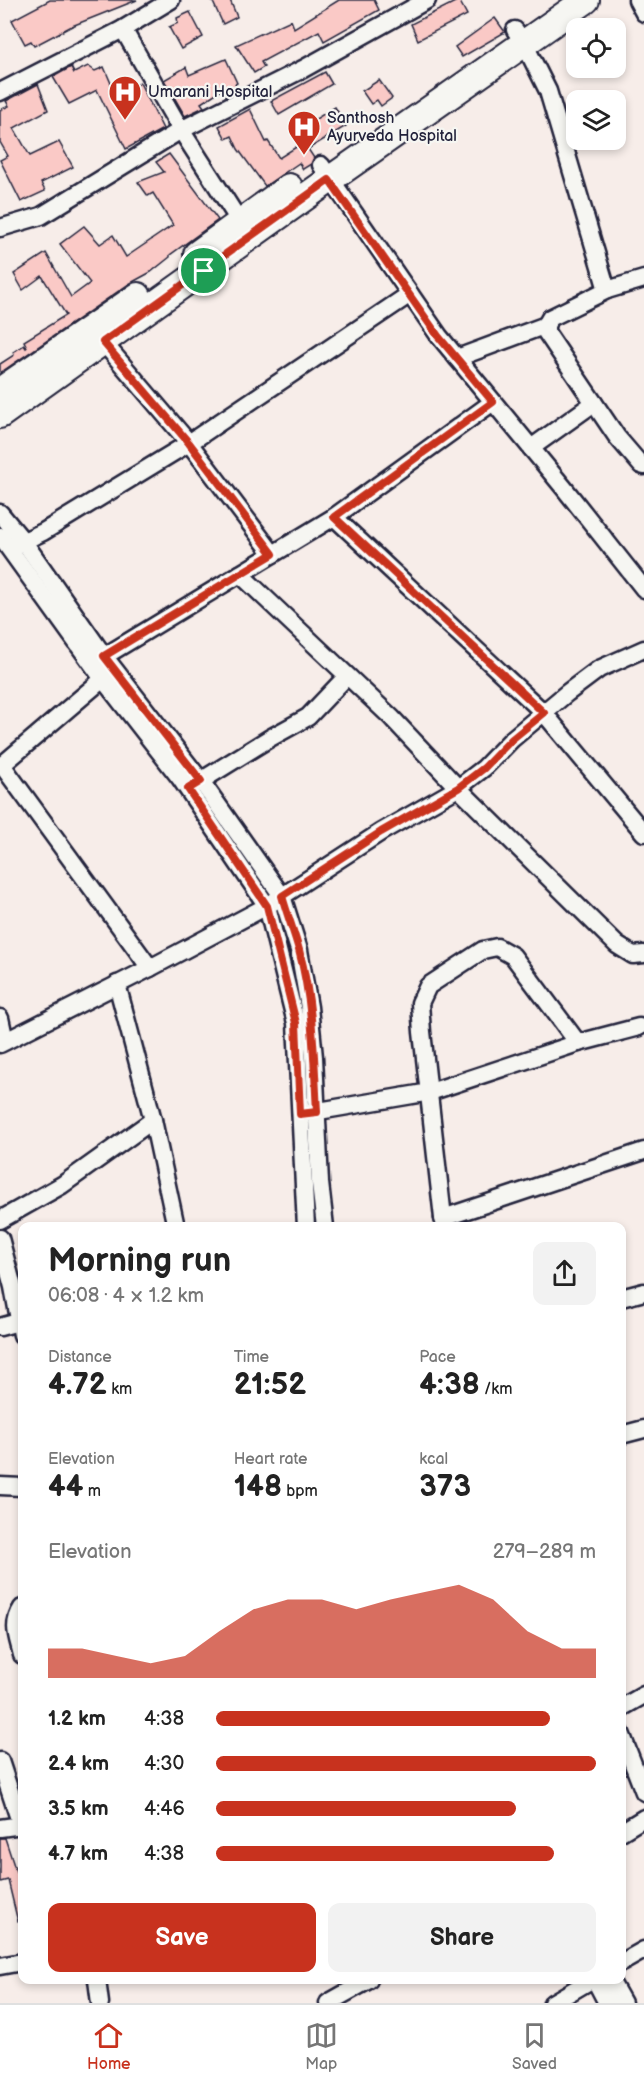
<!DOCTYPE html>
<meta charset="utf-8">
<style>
:root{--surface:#fff;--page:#f2f2f2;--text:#222;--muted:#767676;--line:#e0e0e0;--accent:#c8321e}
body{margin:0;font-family:"Balsamiq Sans",sans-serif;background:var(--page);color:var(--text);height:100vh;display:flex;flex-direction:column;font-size:22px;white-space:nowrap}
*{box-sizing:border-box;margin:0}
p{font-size:20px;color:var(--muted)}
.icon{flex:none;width:33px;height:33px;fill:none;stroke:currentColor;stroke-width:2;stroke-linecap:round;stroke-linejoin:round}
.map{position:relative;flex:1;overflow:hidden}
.side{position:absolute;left:18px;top:1222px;width:608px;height:762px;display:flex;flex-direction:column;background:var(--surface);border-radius:12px;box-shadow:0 3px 9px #0003}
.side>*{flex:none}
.buttons{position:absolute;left:566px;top:18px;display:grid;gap:12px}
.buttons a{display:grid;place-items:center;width:60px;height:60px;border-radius:12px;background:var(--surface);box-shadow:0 3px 9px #0003;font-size:30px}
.pin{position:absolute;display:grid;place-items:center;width:51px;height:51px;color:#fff;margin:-26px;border:3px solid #fff;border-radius:50%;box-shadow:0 2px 6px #0007}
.round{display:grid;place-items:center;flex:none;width:63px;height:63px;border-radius:12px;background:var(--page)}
.headline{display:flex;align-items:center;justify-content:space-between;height:102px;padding:0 30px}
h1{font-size:33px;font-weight:600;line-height:45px}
.metrics{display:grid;grid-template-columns:repeat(3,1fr);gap:9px;height:102px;padding:6px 30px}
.metrics div{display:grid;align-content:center}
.metrics b{font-size:30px;font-weight:600}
.metrics small{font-size:16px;font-weight:400}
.metrics p{font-size:16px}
.chart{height:168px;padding:12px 30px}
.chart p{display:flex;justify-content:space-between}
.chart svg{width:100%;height:108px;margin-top:6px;fill:var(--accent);opacity:.7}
.button{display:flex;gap:12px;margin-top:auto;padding:12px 30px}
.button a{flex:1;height:69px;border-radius:12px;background:var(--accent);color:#fff;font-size:24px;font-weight:600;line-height:69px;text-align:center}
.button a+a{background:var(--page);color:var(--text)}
ul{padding:0 30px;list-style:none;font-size:20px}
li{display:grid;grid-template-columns:96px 72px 1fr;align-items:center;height:45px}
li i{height:15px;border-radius:8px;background:var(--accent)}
.menu{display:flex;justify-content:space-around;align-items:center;height:84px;border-top:2px solid var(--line);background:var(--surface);font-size:16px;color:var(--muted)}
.menu a{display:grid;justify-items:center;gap:3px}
.menu .active{color:var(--accent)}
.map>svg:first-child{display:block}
</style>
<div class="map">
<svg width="644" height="2003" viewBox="0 0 644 2003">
<rect width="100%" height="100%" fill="#f7ede9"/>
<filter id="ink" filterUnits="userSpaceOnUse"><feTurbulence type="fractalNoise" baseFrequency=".0167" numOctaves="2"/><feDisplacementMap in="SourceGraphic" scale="12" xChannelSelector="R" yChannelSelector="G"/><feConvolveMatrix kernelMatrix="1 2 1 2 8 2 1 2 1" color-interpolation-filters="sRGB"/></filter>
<g filter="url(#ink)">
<g fill="#fac9c6" stroke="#22223b" stroke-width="1.5">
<polygon points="50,0 137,0 72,26 34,46 31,41 25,44 12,20"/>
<polygon points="212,0 230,0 237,17 223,24"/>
<polygon points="339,0 374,0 379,10 324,41 319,31 261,62 264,67 254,73 236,45 291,20 294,28"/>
<polygon points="459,0 467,15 418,40 411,24"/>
<polygon points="190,12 203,37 181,49 169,27 178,23 177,18"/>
<polygon points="495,18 505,32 462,57 455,47"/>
<polygon points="226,59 237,83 235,84 238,90 225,95 221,90 201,103 204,107 185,116 164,80 186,67 189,75"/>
<polygon points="88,66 95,71 104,67 116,95 140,83 163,129 126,149 97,90 69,104 53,77 71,67 74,73"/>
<polygon points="325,72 332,84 279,115 271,101"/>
<polygon points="379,80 392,98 381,106 377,100 371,104 362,91"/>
<polygon points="38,84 48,110 14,128 30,156 59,142 73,167 41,183 45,191 21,202 0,160 8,156 0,142 0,110 9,106 6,101"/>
<polygon points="335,107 346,126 308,149 314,158 311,164 303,169 299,163 265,186 238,149 232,136 226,139 219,126 250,109 266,142 268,141 279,158 301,144 293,133"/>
<polygon points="169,154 218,220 170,255 170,257 151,272 129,284 0,373 0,364 14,355 13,352 24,345 26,348 27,347 24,341 66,315 42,276 23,290 14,274 46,253 71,297 90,283 60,244 84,226 100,244 113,235 126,257 173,225 153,193 148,196 138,182 164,172 156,162"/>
<polygon points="0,1838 5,1838 22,1890 22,1922 18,1922 8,1880 0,1882"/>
</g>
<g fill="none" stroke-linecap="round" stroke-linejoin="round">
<g stroke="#22223b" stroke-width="21">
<g id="minor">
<polyline points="171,0 123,29 181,130 240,222"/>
<polyline points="637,0 644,13"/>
<polyline points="515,30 524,43 548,91 607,290 644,279"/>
<polyline points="0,92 123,29"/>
<polyline points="321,165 439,336 564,488 644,589"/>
<polyline points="0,228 41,216 181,130 303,69 427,0"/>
<polyline points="607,290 550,318 546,325 546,332 617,437 641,465 644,466"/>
<polyline points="103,342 189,443 273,554"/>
<polyline points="457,358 546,325"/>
<polyline points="531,448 594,403"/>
<polyline points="0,513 24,542 104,656 201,781 282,896 299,950 309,1007 314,1057 320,1183 325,1227"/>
<polyline points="334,517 544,713 644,833"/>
<polyline points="0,536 103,679 180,778 267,906 296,1023 306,1227"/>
<polyline points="13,546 43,532 189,443 410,294"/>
<polyline points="240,574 391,717 458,788 617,945 633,955 644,954"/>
<polyline points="95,662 334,517 493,402"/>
<polyline points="103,679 2,765 150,968"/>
<polyline points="191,787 270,738 308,717 347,676"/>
<polyline points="117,984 153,1120 176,1227"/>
<polyline points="0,1018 5,1041"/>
<polyline points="0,1044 150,968 267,906 381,832 458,788 484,768 512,739 567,693 599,669 644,649"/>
<polyline points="307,1113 430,1092 578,1043 639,1027"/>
<polyline points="443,1218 422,1032 420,1003 428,986 483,950 497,947 513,956 578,1043"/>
<polyline points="0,1220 62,1185 153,1120"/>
<polyline points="445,1226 443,1218 644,1151"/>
<polyline points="0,1238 13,1287 22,1335"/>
<polyline points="621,1298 644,1292"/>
<polyline points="0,1327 22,1321"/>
<polyline points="621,1435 644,1429"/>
<polyline points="0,1486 22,1487"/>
<path d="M22,1608c-11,17 -4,29 0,47"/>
<polyline points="621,1708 644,1695"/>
<polyline points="621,1733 644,1792"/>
<polyline points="0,1761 21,1825"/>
<polyline points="0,1828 22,1825"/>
<polyline points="621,1832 644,1818"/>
<polyline points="621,1963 644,1950"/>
<polyline points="0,1966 22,1962"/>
<polyline points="97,1980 100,2003"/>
<polyline points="595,1980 607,2003"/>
<polyline points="610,1980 623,2003"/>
<polyline points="328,2003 369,1980"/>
<polyline points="552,2003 591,1980"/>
</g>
</g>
<g stroke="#22223b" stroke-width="30">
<g id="primary">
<polyline points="197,254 289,187"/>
<polyline points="0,391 138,296"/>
<polyline points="0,415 329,180 586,0"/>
</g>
</g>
<use href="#minor" stroke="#f6f6f2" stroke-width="16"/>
<use href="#primary" stroke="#f6f6f2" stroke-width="26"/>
</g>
</g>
<g fill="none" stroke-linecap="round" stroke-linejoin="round" filter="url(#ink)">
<g stroke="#fff" stroke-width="12">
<path id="route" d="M329,180l109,156 55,66 -159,115 210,196 -32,26 -28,29 -26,20 -77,44 -99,64c5,18 12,36 17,54 14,52 15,108 18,162l-17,2 -4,-91 -29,-117 -79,-117 13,-8 -97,-125 169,-102 -84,-111 -86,-101z"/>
</g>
<use href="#route" stroke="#c8321e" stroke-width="8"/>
</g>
<defs>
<g id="hospital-pin" transform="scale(1.725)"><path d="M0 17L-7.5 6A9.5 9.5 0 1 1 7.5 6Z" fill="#c8321e" stroke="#f6f6f2"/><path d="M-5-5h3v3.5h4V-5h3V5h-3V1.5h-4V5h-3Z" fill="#fff"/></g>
</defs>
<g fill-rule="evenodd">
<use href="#hospital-pin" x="125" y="92"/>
<use href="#hospital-pin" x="304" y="127"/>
</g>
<g text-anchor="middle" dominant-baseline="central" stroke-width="4.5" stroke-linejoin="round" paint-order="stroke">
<g font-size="16" fill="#22223b" stroke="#f6f6f2" text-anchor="start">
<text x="148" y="92">Umarani Hospital</text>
<text x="327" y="118">Santhosh<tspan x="327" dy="18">Ayurveda Hospital</tspan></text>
</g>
</g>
</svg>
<div class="buttons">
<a><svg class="icon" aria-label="locate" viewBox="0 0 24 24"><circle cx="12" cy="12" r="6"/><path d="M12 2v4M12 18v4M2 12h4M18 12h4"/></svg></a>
<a><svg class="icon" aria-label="layers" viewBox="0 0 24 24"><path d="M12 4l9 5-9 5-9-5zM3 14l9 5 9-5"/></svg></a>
</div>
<div class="pin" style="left:204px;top:271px;background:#1e9e55"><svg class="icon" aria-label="arrive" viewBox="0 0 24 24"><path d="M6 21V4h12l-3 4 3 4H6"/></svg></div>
<section class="side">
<div class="headline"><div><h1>Morning run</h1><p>06:08 · 4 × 1.2 km</p></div><a class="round"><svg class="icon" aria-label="share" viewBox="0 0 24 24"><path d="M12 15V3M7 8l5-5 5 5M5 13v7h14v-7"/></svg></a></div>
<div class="metrics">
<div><p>Distance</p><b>4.72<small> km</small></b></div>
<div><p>Time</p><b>21:52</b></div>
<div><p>Pace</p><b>4:38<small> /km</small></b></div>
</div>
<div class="metrics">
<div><p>Elevation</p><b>44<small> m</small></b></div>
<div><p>Heart rate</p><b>148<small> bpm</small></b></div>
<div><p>kcal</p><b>373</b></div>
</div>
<div class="chart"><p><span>Elevation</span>279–289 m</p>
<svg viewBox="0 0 160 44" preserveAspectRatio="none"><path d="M0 44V32L10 32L20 35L30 38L40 35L50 25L60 16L70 12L80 12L90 16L100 12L110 9L120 6L130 12L140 25L150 32L160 32V44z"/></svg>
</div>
<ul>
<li><b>1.2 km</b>4:38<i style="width:88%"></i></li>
<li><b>2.4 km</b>4:30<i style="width:100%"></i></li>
<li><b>3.5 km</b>4:46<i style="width:79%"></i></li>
<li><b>4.7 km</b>4:38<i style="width:89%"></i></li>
</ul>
<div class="button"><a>Save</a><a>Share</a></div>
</section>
</div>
<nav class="menu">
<a class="active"><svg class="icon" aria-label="home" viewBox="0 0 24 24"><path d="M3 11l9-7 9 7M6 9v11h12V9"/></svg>Home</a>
<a><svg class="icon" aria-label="map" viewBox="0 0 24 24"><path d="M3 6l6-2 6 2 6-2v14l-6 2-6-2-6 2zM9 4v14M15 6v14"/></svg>Map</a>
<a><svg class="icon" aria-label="saved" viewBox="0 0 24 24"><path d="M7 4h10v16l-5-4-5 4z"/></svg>Saved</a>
</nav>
